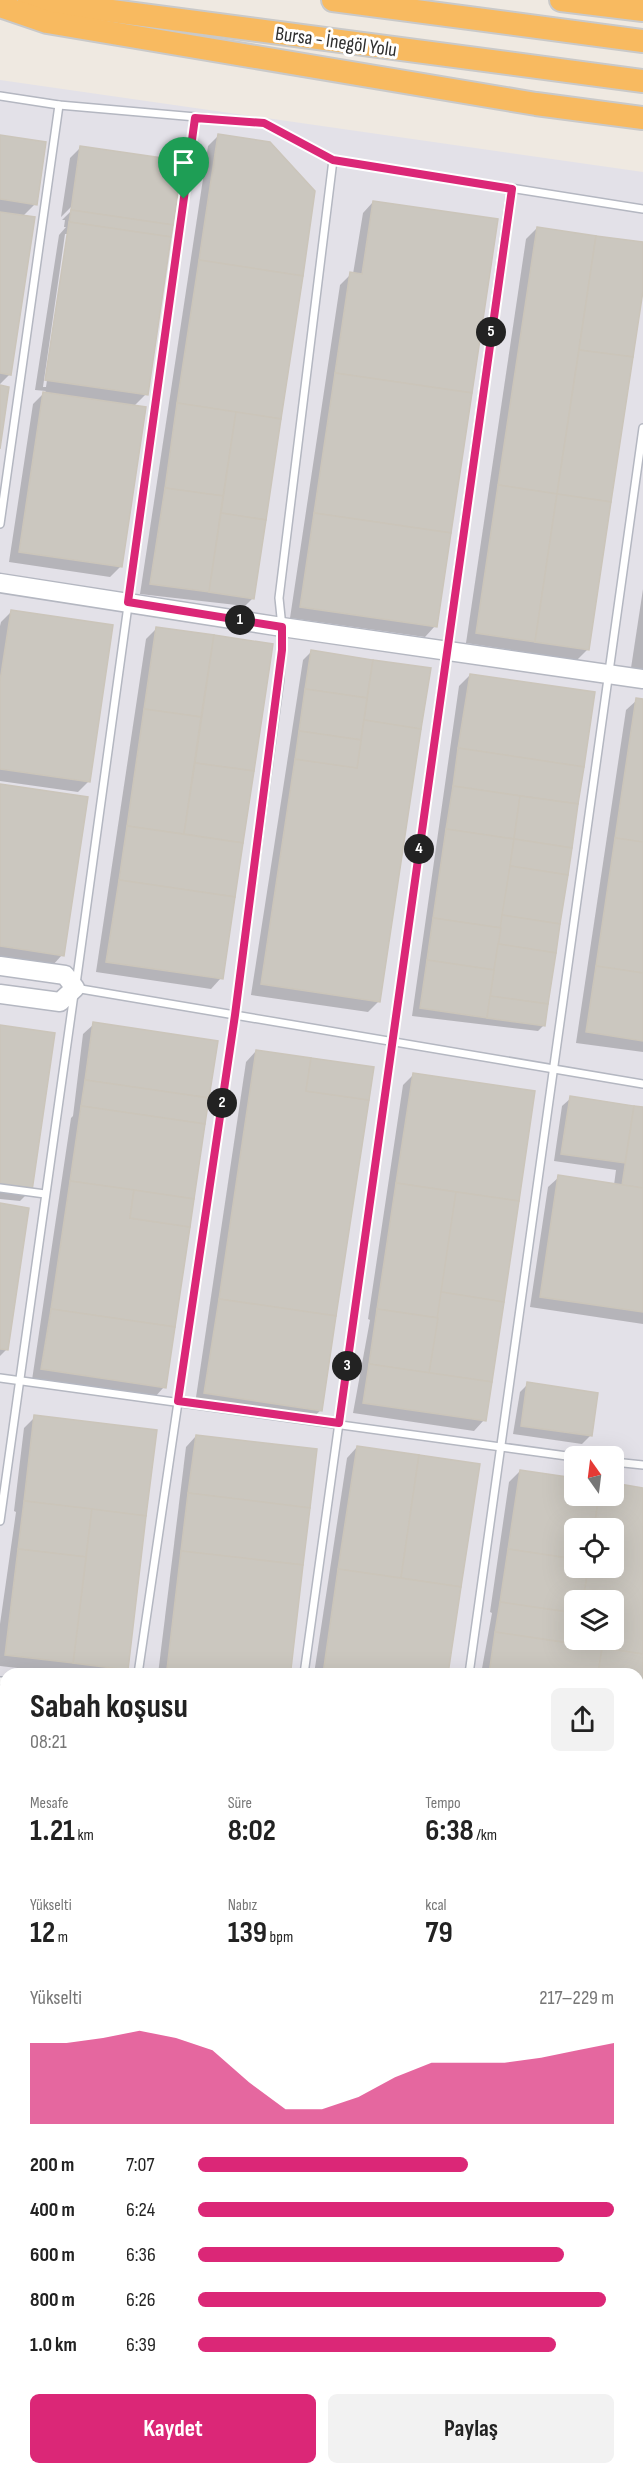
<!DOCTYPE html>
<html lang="tr">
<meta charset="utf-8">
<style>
:root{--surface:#fff;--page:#f2f2f2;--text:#222;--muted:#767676;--accent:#db2777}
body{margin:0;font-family:"Sofia Sans Condensed",sans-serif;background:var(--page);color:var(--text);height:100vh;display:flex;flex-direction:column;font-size:22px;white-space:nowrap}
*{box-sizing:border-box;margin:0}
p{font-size:20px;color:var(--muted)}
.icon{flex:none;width:33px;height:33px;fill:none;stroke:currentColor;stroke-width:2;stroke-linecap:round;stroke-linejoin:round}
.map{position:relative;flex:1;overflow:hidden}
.panel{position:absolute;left:0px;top:1668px;width:644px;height:807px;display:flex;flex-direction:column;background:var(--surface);border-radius:18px 18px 0 0;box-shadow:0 6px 24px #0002}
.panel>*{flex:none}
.needle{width:39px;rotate:346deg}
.fabs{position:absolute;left:564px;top:1446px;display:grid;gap:12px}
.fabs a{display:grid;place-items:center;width:60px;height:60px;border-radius:9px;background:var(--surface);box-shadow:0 6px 24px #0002;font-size:30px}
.pin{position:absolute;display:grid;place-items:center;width:51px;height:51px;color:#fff;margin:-62px -26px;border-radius:50% 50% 50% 0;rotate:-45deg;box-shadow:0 0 6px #0007}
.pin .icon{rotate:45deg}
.km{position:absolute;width:30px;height:30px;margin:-15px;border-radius:50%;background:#222;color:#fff;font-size:16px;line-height:30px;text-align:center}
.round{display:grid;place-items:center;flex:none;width:63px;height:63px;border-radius:9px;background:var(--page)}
.overview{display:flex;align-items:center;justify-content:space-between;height:102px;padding:0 30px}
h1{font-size:33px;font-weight:700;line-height:45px}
.figures{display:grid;grid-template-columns:repeat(3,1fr);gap:9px;height:102px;padding:6px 30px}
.figures div{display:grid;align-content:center}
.figures b{font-size:30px;font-weight:700}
.figures small{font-size:16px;font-weight:400}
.figures p{font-size:16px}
.chart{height:168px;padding:12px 30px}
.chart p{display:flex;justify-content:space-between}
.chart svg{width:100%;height:108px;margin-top:6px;fill:var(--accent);opacity:.7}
.button{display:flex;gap:12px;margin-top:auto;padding:12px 30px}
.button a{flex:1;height:69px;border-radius:9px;background:var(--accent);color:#fff;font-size:24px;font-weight:700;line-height:69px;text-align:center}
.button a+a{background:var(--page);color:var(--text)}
ul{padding:0 30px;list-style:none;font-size:20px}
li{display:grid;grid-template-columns:96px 72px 1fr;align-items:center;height:45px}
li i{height:15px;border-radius:8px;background:var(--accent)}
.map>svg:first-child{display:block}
</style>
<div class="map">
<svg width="643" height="2475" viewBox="0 0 643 2475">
<rect width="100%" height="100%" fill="#efe9e1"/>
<path fill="#e3e1e8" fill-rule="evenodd" d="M0,80l643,92v1656l-5,8v-162h-632v728l-6,4zM574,1456h40v40h-40zM574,1528h40v40h-40zM574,1600h40v40h-40z"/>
<g fill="#0003" fill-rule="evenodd">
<polygon points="218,136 253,598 245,606 140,594 208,146"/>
<polygon points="0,137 35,204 22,217 10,374 0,384"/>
<path d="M81,147l65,247 -13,13 -12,159 -11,11 -101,-15 24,-158 13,-13 -11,-1 24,-155 7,-8h-2l1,-7h-3l15,-15 -2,-2 -14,14 9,-59zM65,234h3l-22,153h-3z"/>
<polygon points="373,202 435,626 425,637 290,618 340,285 351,274 353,274 363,213"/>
<polygon points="537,228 643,244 643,281 588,649 577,660 466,643 526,239"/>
<polygon points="643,589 643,669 631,668"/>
<polygon points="11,612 88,782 78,792 0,781 0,626 1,622"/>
<polygon points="157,628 271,645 221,978 211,989 96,972 146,639"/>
<polygon points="311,652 429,669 379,1001 368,1012 251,995 303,660"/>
<polygon points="470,675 577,804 574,806 543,1026 538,1031 412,1016 459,686"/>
<polygon points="637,700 643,701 643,1052 576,1043 626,710"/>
<polygon points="0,786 62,955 52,966 0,958"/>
<polygon points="94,1024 164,1387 154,1398 32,1380 71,1118 73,1116 83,1034"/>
<polygon points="0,1027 30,1191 20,1201 0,1199"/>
<polygon points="256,1051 321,1410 310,1420 195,1404 246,1062"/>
<polygon points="413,1075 534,1092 484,1420 474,1431 353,1413 370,1320 368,1319 403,1085"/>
<polygon points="571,1098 643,1108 643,1324 530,1307 548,1187 559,1177 614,1185 616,1170 554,1161 562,1106"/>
<polygon points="0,1205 7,1349 0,1356"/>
<polygon points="528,1384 596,1394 590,1436 582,1444 513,1434 520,1392"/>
<polygon points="35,1417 155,1431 126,1669 121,1674 69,1674 0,1666 0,1624 16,1512 14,1511 24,1428"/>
<polygon points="196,1436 289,1669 284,1674 158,1674 186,1447"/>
<polygon points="357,1447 478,1465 446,1674 314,1674 347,1458"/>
<path d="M520,1471l54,8v17h40v-11l29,4v222l-5,5v-42h-157l11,-61 -2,-1 19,-130zM574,1528h40v40h-40zM574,1600h40v40h-40z"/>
<polygon points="1,1705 6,1706 6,1993 0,1994"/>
<polygon points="643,1866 643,1892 638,1890 638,1875"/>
<polygon points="0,2099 6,2099 6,2325 0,2329 0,2192 3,2179 0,2181"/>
</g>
<g fill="#cbc7bf" stroke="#cbc5ba" stroke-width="1.5">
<polygon points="218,134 270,142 315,191 303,276 199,260"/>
<polygon points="0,135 46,142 37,205 0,199"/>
<polygon points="80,146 183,161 173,225 71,210"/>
<polygon points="373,201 498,219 472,393 335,373 350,272 362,274"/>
<polygon points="71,210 173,225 171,237 69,222"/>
<polygon points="0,212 35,217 11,375 0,373"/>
<polygon points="69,222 171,237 148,395 45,380"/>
<polygon points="537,227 596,236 557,494 498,485"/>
<polygon points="596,236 643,242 643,291 633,357 579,350"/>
<polygon points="199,260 303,276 281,419 177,403"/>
<polygon points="579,350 633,357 611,502 557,494"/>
<polygon points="335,373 472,393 451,533 314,513"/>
<polygon points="0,385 9,387 0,449"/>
<polygon points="43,392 146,407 122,567 19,552"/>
<polygon points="177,403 236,412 223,496 165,488"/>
<polygon points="236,412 281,419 266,520 221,513"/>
<polygon points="498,485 557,494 535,642 476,633"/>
<polygon points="165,488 223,496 209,592 150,584"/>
<polygon points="557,494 611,502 589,650 535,642"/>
<polygon points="221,513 266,520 254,599 209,592"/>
<polygon points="314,513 451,533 437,627 300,607"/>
<polygon points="11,610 113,625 90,782 0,769 0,681"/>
<polygon points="156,627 214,635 201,717 144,709"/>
<polygon points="214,635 273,644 254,771 195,763"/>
<polygon points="311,650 373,660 367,698 305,689"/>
<polygon points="373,660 431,668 421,729 364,720"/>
<polygon points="470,674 595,692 584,767 458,748"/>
<polygon points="305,689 367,698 361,740 299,731"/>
<polygon points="636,698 643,699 643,842 615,838"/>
<polygon points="144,709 201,717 184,834 127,826"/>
<polygon points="364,720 421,729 380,1002 261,984 295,759 357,768"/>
<polygon points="299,731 361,740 357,768 295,759"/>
<polygon points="458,748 584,767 578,804 453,786"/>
<polygon points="195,763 254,771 243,843 184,834"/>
<polygon points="0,784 88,797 64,956 0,946"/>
<polygon points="453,786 520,796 514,839 446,829"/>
<polygon points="520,796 578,804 572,848 514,839"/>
<polygon points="127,826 243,843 235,897 119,880"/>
<polygon points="446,829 514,839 501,928 433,918"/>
<polygon points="615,838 643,842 643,973 596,966"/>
<polygon points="514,839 572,848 568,875 510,866"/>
<polygon points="510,866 568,875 560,924 502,915"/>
<polygon points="119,880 235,897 223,979 106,962"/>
<polygon points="502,915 560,924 556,953 498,944"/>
<polygon points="433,918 501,928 494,970 427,960"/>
<polygon points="498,944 556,953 548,1004 490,996"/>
<polygon points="427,960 494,970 487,1018 420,1008"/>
<polygon points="596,966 643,973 643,1041 586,1032"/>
<polygon points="490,996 548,1004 545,1026 487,1018"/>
<polygon points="93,1022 218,1041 209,1098 85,1080"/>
<polygon points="0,1025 55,1033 32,1191 0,1187"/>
<polygon points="256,1050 311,1058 306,1091 369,1100 336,1316 219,1299"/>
<polygon points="311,1058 374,1067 369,1100 306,1091"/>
<polygon points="413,1073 535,1091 519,1201 396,1183"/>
<polygon points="85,1080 209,1098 205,1124 81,1106"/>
<polygon points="570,1096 634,1106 625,1163 561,1154"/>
<polygon points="81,1106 205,1124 194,1199 70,1181"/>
<polygon points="634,1106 643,1107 643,1188 622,1185"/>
<polygon points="558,1175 643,1188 643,1312 540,1297"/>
<polygon points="70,1181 134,1190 130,1218 190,1227 175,1327 51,1309"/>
<polygon points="396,1183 456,1192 438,1318 377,1309"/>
<polygon points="134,1190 194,1199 190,1227 130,1218"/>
<polygon points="456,1192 519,1201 504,1302 441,1292"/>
<polygon points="0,1203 29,1208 8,1350 0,1349"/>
<polygon points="441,1292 504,1302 492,1382 429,1373"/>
<polygon points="219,1299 336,1316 322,1411 204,1393"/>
<polygon points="51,1309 175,1327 166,1388 41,1369"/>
<polygon points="377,1309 438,1318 429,1373 369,1364"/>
<polygon points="369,1364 492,1382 486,1421 363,1403"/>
<polygon points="527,1382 598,1393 592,1436 521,1426"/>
<polygon points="34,1415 157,1430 146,1516 24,1501"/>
<polygon points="196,1435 317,1449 310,1508 188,1493"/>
<polygon points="357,1446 419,1455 401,1578 338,1569"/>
<polygon points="419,1455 480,1464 461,1587 401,1578"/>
<polygon points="520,1470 574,1478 574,1496 599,1496 594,1528 574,1528 574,1559 508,1549"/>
<polygon points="614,1483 643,1488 643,1654 577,1644 578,1640 614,1640 614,1600 583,1600 588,1568 614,1568 614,1528 594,1528 599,1496 614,1496"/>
<polygon points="188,1493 310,1508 303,1565 181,1551"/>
<polygon points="24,1501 92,1509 86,1557 18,1549"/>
<polygon points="92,1509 146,1516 128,1670 73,1663"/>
<polygon points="18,1549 86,1557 73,1663 5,1655"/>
<polygon points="508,1549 574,1559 574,1568 588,1568 583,1600 574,1600 574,1613 500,1602"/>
<polygon points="181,1551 303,1565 291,1669 167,1669"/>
<polygon points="338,1569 461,1587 448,1674 323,1674"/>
<polygon points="500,1602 574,1613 574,1640 578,1640 577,1644 495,1632"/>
<polygon points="495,1632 602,1648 598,1674 489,1674"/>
<polygon points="602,1648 643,1654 643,1710 638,1710 638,1674 598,1674"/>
<polygon points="1,1704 6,1705 6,1826 0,1826"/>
<polygon points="0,1826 6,1826 6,1985 0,1986"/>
<polygon points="0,2097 6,2098 6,2141 0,2141"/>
<polygon points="0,2141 6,2141 5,2179 0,2178"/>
<polygon points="0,2191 6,2191 5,2261 0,2261"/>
<polygon points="6,2246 6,2323 0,2326 0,2315"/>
</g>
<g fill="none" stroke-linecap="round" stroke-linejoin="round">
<g stroke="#b4b7c1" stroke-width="10">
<g id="service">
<polyline points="0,96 59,105 264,123 333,160 643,209"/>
<polyline points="0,524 59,105"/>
<polyline points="76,984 195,118"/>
<polyline points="75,988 643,1084"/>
<polyline points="0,1188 45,1194"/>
<polyline points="0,1378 574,1457"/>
<polyline points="614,1462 643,1465"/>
<polyline points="0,1521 74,994"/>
<polyline points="138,1674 235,1015 280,678 282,627 279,598 333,160"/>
<polyline points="304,1674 511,189"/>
<polyline points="469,1674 643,428"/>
<polyline points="0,1681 6,1681"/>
<polyline points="638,1719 643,1720"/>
<polyline points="0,2013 6,2012"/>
</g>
</g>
<g stroke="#b4b7c1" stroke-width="21">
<g id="tertiary">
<polyline points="0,583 282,627 643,679"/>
<polyline points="0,966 65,975 75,988 60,1002 0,994"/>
</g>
</g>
<g stroke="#c9c9c9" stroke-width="26">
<g id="primary">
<polyline points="638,1753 643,1743"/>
<polyline points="638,1791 643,1782"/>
<polyline points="0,2360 6,2356"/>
<polyline points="0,2388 6,2384"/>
</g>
</g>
<g stroke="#c9c9c9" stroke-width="26">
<g id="trunk">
<polyline points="29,0 643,81"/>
<polyline points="333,0 643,41"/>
<polyline points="561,0 643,10"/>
<polyline points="0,6 47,22 536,104 643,118"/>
</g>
</g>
<g stroke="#c9c9c9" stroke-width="3" stroke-dasharray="4.5 3" stroke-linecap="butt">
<polyline points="638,1905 638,1936"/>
<polyline points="365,2475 370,2469"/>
</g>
<use href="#service" stroke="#fff" stroke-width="7"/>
<use href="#tertiary" stroke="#fff" stroke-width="18"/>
<use href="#primary" stroke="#f2d163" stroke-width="22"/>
<use href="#trunk" stroke="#f8ba60" stroke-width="22"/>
</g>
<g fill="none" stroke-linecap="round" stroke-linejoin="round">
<g stroke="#fff" stroke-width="12">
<polygon id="route" points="195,118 264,123 333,160 512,189 339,1423 178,1401 235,1015 282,650 282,627 128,602"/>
</g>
<use href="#route" stroke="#db2777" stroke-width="8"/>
</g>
<g text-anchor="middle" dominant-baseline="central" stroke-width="6" stroke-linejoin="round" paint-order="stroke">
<g font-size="20" fill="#2e2e2e" stroke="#fff">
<text transform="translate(336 42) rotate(8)">Bursa - İnegöl Yolu</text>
</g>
</g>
</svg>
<div class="fabs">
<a><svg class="needle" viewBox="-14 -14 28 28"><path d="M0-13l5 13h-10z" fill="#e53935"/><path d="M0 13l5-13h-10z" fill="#767676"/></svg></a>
<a><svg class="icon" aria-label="locate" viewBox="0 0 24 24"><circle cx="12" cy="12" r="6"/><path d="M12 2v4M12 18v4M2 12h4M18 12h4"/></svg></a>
<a><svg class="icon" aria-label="layers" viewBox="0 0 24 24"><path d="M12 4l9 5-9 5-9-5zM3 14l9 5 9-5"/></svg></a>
</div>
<div class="pin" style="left:184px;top:199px;background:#1e9e55"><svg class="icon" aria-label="arrive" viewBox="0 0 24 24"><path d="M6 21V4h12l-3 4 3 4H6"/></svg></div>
<b class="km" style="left:240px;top:620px">1</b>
<b class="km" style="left:222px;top:1103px">2</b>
<b class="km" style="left:347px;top:1366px">3</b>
<b class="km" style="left:419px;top:849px">4</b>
<b class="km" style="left:491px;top:332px">5</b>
<section class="panel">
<div class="overview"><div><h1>Sabah koşusu</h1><p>08:21</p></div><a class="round"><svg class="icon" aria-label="share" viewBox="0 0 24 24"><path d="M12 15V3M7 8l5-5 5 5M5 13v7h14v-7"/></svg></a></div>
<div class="figures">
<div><p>Mesafe</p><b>1.21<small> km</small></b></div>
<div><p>Süre</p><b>8:02</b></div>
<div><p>Tempo</p><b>6:38<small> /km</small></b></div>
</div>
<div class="figures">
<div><p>Yükselti</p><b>12<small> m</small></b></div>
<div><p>Nabız</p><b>139<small> bpm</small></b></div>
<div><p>kcal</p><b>79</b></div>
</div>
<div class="chart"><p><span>Yükselti</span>217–229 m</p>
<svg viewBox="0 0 160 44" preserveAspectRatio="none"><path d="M0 44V11L10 11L20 9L30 6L40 9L50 14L60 27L70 38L80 38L90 33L100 25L110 19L120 19L130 19L140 17L150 14L160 11V44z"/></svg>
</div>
<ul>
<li><b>200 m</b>7:07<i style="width:65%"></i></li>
<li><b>400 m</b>6:24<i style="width:100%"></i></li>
<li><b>600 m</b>6:36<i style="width:88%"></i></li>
<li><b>800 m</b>6:26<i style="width:98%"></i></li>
<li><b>1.0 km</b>6:39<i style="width:86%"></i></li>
</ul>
<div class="button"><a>Kaydet</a><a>Paylaş</a></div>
</section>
</div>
